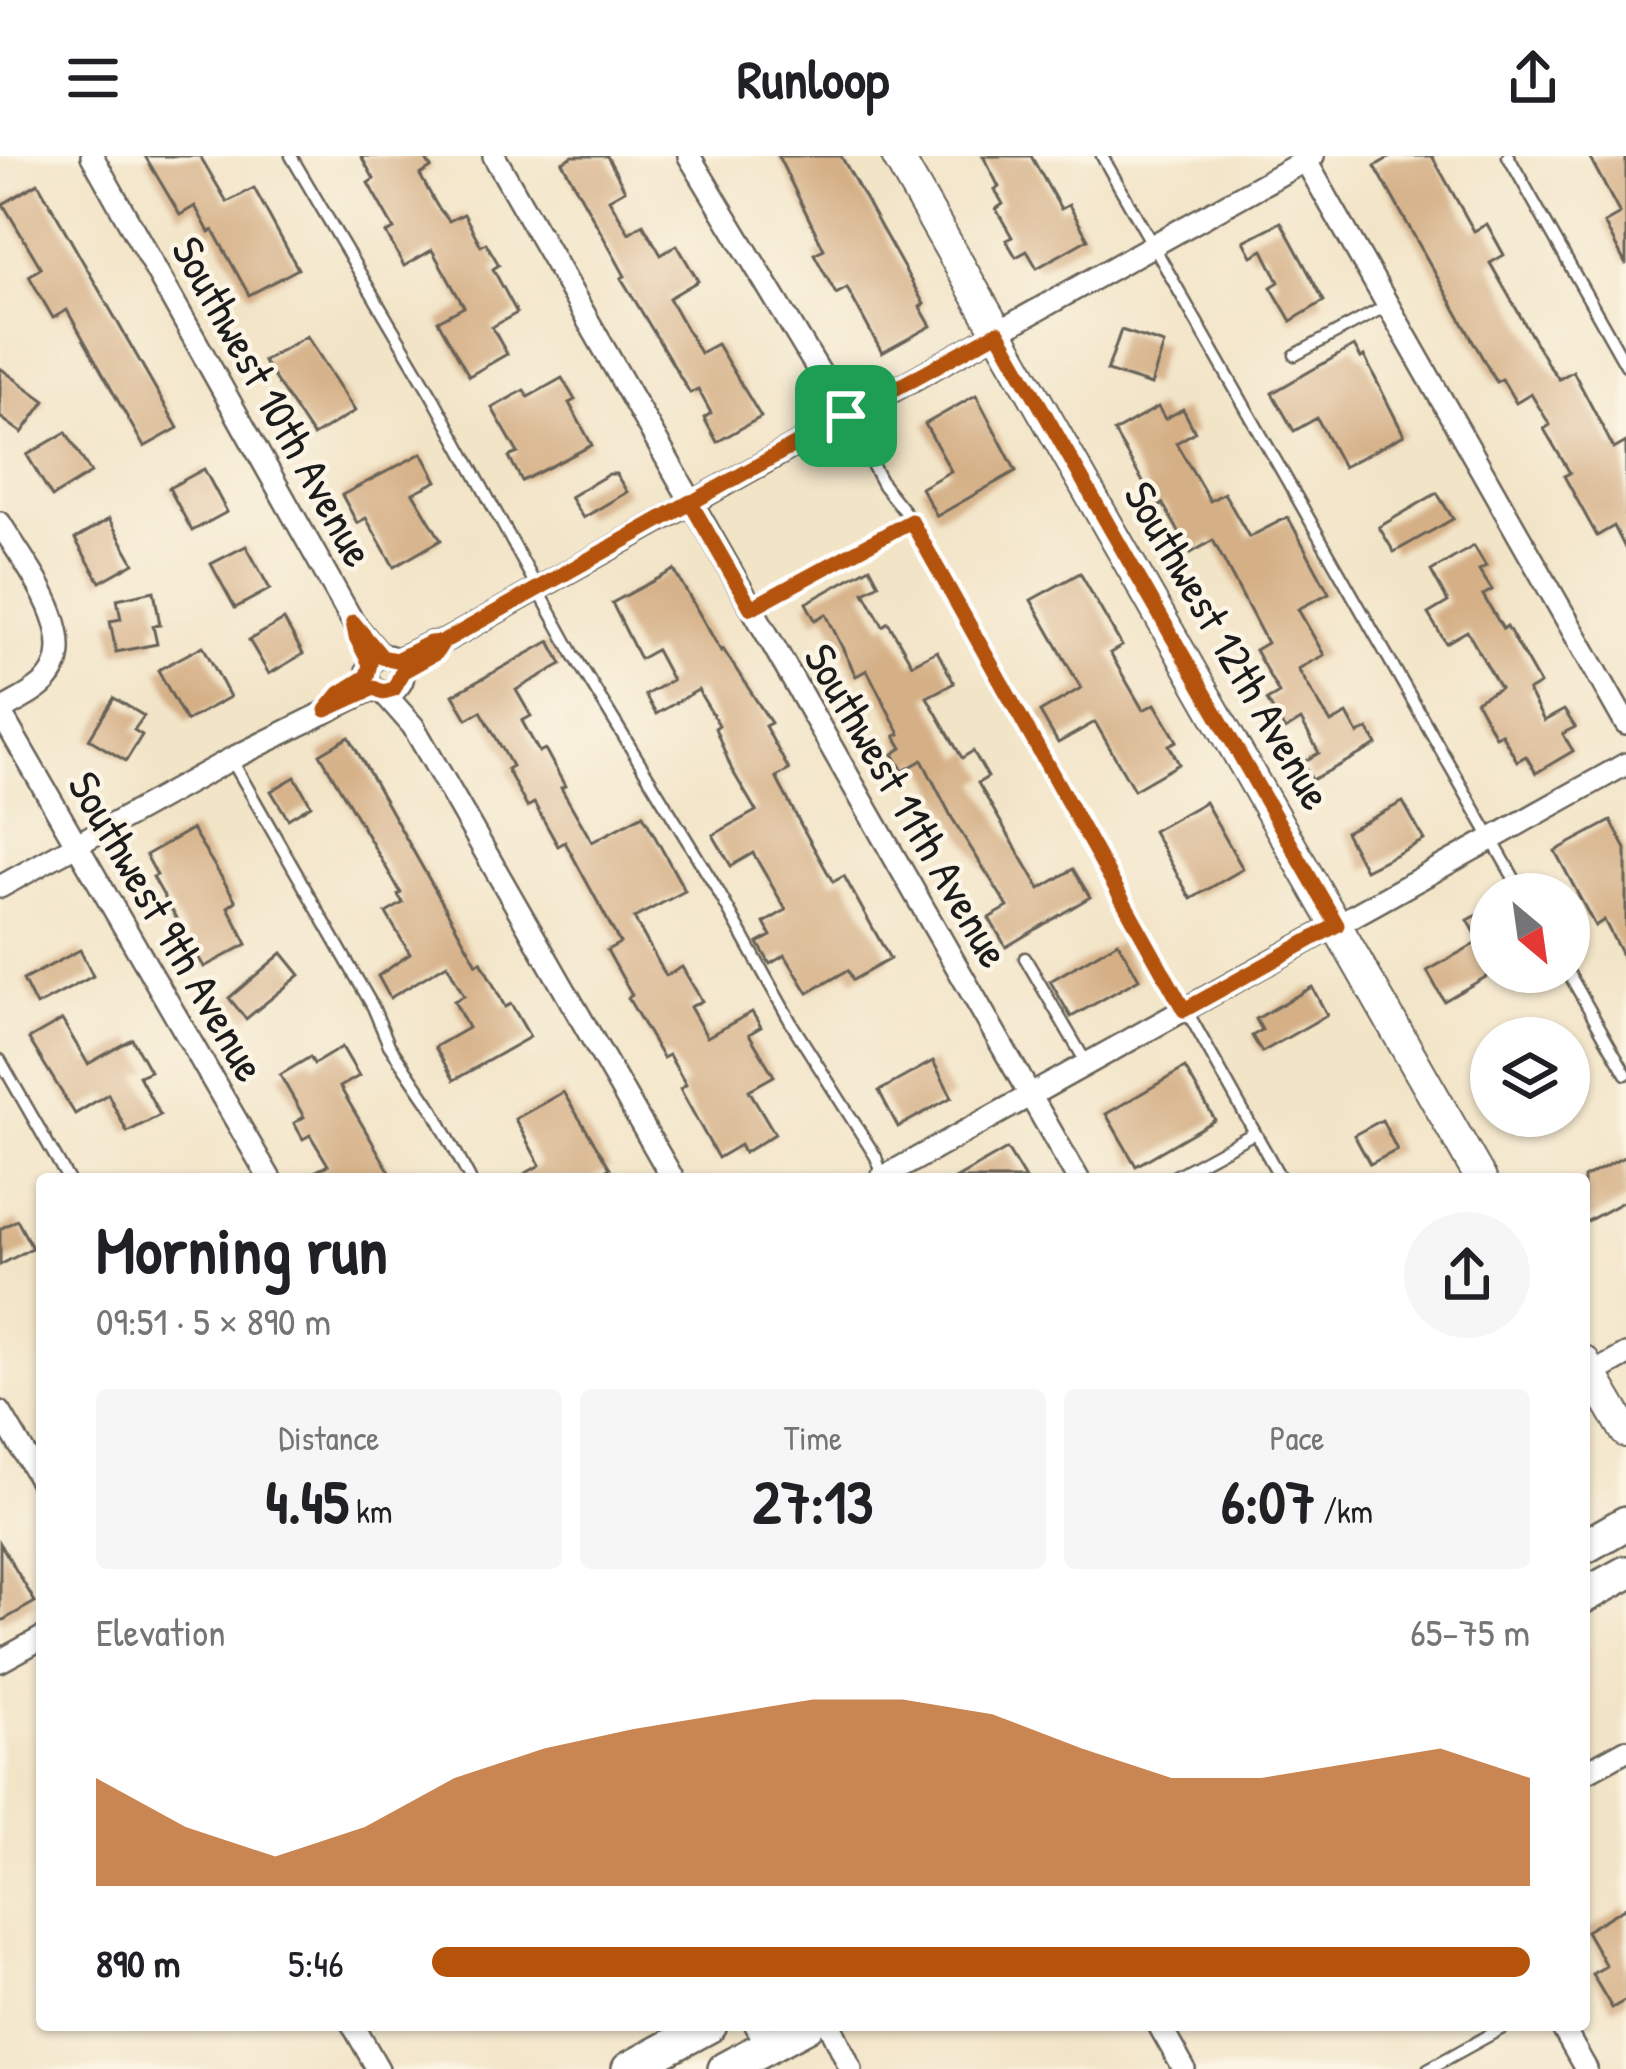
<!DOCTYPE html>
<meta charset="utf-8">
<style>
:root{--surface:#fff;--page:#f6f6f6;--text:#202124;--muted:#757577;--accent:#b45309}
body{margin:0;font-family:"Patrick Hand",sans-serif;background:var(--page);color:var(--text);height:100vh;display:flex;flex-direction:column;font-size:45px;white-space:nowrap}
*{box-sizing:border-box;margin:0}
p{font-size:39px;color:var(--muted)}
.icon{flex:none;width:66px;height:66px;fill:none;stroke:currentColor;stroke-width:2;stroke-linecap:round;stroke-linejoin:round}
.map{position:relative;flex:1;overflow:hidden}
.drawer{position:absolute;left:36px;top:1017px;width:1554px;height:858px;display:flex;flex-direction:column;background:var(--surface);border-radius:12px;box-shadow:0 3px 9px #0004}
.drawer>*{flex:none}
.needle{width:78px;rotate:151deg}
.controls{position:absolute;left:1470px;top:717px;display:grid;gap:24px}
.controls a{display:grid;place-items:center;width:120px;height:120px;border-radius:50%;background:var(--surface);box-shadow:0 3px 9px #0004;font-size:60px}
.pin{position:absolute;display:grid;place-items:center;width:102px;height:102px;color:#fff;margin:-51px;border-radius:24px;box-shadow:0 6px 18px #0006}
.round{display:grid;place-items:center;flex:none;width:126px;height:126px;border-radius:63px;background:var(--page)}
.headline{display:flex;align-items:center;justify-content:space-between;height:204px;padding:0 60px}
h1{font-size:66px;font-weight:700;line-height:90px}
.figures{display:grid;grid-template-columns:repeat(3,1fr);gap:18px;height:204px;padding:12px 60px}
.figures div{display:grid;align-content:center;border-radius:12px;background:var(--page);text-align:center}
.figures b{font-size:60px;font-weight:700}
.figures small{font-size:33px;font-weight:400}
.figures p{font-size:33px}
.chart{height:336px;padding:24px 60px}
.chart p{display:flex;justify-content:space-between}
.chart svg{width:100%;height:216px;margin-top:12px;fill:var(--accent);opacity:.7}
ul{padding:0 60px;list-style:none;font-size:39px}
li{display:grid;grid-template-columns:192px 144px 1fr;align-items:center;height:90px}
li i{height:30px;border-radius:15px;background:var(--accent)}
header{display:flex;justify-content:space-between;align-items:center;height:156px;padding:0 60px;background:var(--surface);font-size:54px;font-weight:700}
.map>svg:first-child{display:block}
</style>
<header><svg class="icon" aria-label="menu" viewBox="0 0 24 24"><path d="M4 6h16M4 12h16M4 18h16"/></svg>Runloop<svg class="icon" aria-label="share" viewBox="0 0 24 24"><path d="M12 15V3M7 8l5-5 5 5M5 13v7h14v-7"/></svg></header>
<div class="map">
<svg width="1626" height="1913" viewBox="0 0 1626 1913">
<rect width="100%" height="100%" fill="#fcf5e5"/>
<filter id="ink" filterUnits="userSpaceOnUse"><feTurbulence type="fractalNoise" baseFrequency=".00833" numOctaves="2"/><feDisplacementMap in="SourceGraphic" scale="24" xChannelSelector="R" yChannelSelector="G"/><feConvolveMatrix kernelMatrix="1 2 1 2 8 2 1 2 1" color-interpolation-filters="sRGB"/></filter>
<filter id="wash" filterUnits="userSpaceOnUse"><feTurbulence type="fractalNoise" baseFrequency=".004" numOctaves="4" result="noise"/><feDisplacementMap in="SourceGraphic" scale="48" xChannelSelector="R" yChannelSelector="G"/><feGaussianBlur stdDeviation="2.7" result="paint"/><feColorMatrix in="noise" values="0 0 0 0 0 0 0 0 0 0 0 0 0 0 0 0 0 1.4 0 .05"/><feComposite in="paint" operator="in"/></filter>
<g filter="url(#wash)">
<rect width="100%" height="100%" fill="#f2e4c7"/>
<g id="blocks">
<g fill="#d5b087">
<polygon points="145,0 200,0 227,46 254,32 298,113 249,139 213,74 209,76 195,50 180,59"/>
<polygon points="361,0 424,0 431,12 420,19 437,50 449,65 464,58 481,90 486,87 499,109 493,113 517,157 492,171 507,198 469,220 438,165 464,151 432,94 404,110 386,77 394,73 368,27 374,23"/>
<polygon points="573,0 607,0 625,34 609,43 629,77 643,68 661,99 677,89 698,125 669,142 700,197 717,188 761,261 717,286 704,262 711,257 698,233 690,237 634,143 621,122 625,120 562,6"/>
<polygon points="778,0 841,0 924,148 920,151 931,170 882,197 847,132 836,138 814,98 824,93"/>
<polygon points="983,0 1031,0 1061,53 1069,49 1088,83 1037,112 1027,95 1016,101 1006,84 1012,81 996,53 1003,48 995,34 999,31"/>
<polygon points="1392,0 1432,0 1474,75 1487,68 1504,99 1490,107 1549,210 1559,223 1573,215 1614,293 1626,286 1626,394 1614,370 1597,380 1564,320 1570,317 1544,273 1550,269 1531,238 1516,247 1502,223 1496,226 1375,10"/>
<polygon points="1589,0 1626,0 1626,109 1604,67 1620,58"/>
<polygon points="38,27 178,272 144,291 67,154 53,162 29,120 41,112 3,48"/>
<polygon points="1281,66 1324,145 1291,165 1271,131 1279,126 1263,94 1252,100 1244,85"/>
<polygon points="1121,174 1164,188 1151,229 1107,215"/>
<polygon points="307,180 355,255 313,280 263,205"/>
<polygon points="1354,190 1361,202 1364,200 1404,279 1343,311 1317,262 1294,275 1272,237"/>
<polygon points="0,212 45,245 22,277 0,261"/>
<polygon points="562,222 575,244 569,247 592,289 522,325 509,301 518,297 492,252 524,234 528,241"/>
<polygon points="976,239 1016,315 937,360 921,332 951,315 925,268"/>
<polygon points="1158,251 1165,263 1183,253 1195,276 1176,287 1210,345 1224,337 1249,381 1288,361 1329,437 1298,453 1324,499 1298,513 1331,567 1347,558 1358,578 1368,573 1377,589 1312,624 1303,606 1319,597 1301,564 1285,574 1267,544 1279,537 1255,494 1267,487 1213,384 1191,397 1163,348 1158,352 1114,276"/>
<polygon points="66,276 91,317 52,341 27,299"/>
<polygon points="422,297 437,325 413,337 441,384 394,411 366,362 357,367 342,339"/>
<polygon points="204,313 227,356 192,375 169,332"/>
<polygon points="609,318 616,318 627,336 583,362 570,341"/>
<polygon points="1437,337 1453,363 1394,396 1379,371"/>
<polygon points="109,363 134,407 100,426 75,383"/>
<polygon points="246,390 270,433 235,452 211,408"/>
<polygon points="1474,390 1486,410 1479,414 1492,434 1483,439 1503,473 1507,470 1540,528 1528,535 1544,565 1564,554 1575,571 1563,578 1573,595 1536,617 1526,600 1517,605 1501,577 1495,580 1476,545 1500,532 1467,475 1446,487 1428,458 1448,446 1431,415"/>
<polygon points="870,411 879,428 864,436 883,470 888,466 912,508 937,495 954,527 927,541 962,602 973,595 988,621 978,627 1040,733 1073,713 1090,741 1006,791 989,762 1008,751 952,662 922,604 903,615 893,598 902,592 895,580 900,578 867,514 856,520 826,458 815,464 806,447"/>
<polygon points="674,414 721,495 723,493 771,567 765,570 789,614 776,621 801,669 833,726 844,720 890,803 853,824 848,814 808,837 785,799 770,808 758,787 771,780 764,767 786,754 753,697 731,710 713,679 756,655 732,614 715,572 719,569 698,534 656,558 645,539 672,524 656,494 640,503 612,447"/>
<polygon points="1080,417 1122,490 1110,497 1143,554 1155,548 1177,585 1169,589 1179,608 1134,634 1095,566 1058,587 1040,556 1081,532 1031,444"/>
<polygon points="154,435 160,469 153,470 157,488 116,496 110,465 121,463 117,443"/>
<polygon points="284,464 303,498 269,518 249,484"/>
<polygon points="550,485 562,508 516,534 531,560 522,565 539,596 545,593 565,630 561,632 592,686 643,659 685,735 634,762 666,820 682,811 702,845 690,851 707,881 752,856 761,871 749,878 774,920 749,934 775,978 744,997 740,989 718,1002 680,933 686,929 669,899 663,902 628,842 632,839 607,794 620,787 565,686 558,690 534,647 527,651 507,613 512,610 481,555 467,563 453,539"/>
<polygon points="203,490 230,541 186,565 158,514"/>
<polygon points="114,542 144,560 134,574 142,579 126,605 89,583"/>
<polygon points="349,581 477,808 481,805 505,851 511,848 530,881 454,924 435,891 468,872 454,845 464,840 447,808 390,842 378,820 410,798 386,757 403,747 398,739 401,737 320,598"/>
<polygon points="295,621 311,649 288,663 271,635"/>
<polygon points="1205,646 1243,713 1191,743 1153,675"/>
<polygon points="1403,646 1424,684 1365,714 1345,676"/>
<polygon points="1611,665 1626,693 1626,807 1604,764 1595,770 1555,695"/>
<polygon points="192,673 236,745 228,751 247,788 204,811 153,721 157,719 146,699"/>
<polygon points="1491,752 1491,818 1444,845 1427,815 1480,785 1468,764"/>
<polygon points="1118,786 1139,823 1071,861 1050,825"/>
<polygon points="80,794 93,820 36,850 23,824"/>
<polygon points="282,797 300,819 246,863 229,842"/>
<polygon points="1312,831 1327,859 1262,896 1252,880 1262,874 1256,863"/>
<polygon points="62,864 88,908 132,883 150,915 139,920 160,959 127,976 108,938 75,958 29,883"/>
<polygon points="342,891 359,920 340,931 394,1023 300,1023 328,1009 310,979 303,983 294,967 304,961 280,919 310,901 314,908"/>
<polygon points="933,905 952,941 898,971 879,935"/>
<polygon points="1185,912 1215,964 1136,1010 1106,958"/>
<polygon points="563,936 610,1012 590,1023 516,1023 540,1009 515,963"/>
<polygon points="1382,964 1397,994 1370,1008 1354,979"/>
<polygon points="1007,993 1025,1023 955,1023"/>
<polygon points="1626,1000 1626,1044 1584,1067 1584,1022"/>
<polygon points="17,1064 32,1092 0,1109 0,1073"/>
<polygon points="0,1387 35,1446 0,1466"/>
<polygon points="1626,1751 1626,1844 1612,1852 1592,1818 1606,1810 1586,1775"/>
</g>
</g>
</g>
<g filter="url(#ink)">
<use href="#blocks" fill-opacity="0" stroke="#676258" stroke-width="3"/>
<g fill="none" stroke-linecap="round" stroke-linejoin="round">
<g stroke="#676258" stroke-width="15">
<g id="lane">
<polyline points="291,0 434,243 574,499 718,735 793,870 876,1001 883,1023"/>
<polyline points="1102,0 1523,738"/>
<polyline points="1508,0 1626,209"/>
<polyline points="1295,199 1388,149"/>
<polyline points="846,260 883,329 912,365 1281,1023"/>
<polyline points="751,452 912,365"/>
<polyline points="231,603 373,851 389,889 434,955 470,1023"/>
<polyline points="1025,802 1087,908"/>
<polyline points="1568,816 1626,918"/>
<polyline points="0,904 68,1023"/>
<polyline points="1170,1023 1254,977"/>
<polyline points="1428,1913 1508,1869"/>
</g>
</g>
<g stroke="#676258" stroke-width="26">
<g id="street">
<polyline points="92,0 353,466 382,501"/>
<polyline points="494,0 1078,1023"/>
<polyline points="689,0 846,260"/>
<polyline points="1303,0 1626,568"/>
<path d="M0,367c23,39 84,113 48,156 -12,14 -32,22 -48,32"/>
<circle cx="385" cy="518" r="18"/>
<polyline points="396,504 431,487 443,486 1313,0"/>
<polyline points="383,536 413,570 673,1023"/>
<polyline points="0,556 270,1023"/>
<polyline points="0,731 231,603 374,532"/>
<polyline points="880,1023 1626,608"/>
<polyline points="1592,1218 1626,1199"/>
<polyline points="0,1256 42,1327"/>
<polyline points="0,1505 42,1482"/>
<polyline points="1584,1617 1626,1594"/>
<polyline points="353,1869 378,1913"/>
<polyline points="756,1869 768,1890"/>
<polyline points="830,1869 851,1913"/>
<polyline points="1159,1869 1184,1913"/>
<polyline points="1561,1869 1586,1913"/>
</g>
</g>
<g stroke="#676258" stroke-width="34">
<g id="secondary">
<polyline points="897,0 1481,1023"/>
<polyline points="1584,1205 1626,1276"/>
</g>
</g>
<g stroke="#676258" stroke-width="38">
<g id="primary">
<polyline points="1584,1391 1626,1367"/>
<polyline points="1584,1440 1626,1417"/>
<polyline points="629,1913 710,1869"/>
<polyline points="725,1913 807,1869"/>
</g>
</g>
<use href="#lane" stroke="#fff" stroke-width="10"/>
<use href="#street" stroke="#fff" stroke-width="21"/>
<use href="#secondary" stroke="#fff" stroke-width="30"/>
<use href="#primary" stroke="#fff" stroke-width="33"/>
</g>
</g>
<g fill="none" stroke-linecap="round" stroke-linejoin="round" filter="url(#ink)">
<g stroke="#fff" stroke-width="24">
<polyline id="route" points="846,260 443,486 430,487 396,504 382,501 353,466 356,481 370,508 367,520 340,537 326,554 374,532 383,536 394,533 402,516 436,497 443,486 690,346 751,452 911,365 1184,854 1337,769 998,176 846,260"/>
</g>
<use href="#route" stroke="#b45309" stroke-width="15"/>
</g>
<g text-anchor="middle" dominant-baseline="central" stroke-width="9" stroke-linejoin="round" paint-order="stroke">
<g font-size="45" fill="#1c1c1c" stroke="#fcf5e5">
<text transform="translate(274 245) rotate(61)">Southwest 10th Avenue</text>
<text transform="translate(1229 489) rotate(60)">Southwest 12th Avenue</text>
<text transform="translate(908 649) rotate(60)">Southwest 11th Avenue</text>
<text transform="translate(168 770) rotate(60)">Southwest 9th Avenue</text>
</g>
</g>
</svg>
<div class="controls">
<a><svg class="needle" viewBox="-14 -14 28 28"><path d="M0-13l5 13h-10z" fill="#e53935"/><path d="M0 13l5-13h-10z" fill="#757577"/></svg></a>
<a><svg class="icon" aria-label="layers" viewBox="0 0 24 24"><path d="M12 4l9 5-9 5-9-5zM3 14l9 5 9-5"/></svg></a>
</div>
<div class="pin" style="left:846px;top:260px;background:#1e9e55"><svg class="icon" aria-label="arrive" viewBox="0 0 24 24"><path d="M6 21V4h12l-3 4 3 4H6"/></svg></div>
<section class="drawer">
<div class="headline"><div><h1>Morning run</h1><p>09:51 · 5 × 890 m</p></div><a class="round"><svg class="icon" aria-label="share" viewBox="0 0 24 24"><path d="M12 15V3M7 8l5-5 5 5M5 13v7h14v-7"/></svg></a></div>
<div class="figures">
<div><p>Distance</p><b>4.45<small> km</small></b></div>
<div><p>Time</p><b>27:13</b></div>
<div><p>Pace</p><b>6:07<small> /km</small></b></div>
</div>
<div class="chart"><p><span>Elevation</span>65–75 m</p>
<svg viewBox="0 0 160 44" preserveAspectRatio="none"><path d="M0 44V22L10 32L20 38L30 32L40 22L50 16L60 12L70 9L80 6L90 6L100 9L110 16L120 22L130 22L140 19L150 16L160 22V44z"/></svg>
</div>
<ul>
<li><b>890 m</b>5:46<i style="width:100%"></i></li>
</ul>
</section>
</div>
